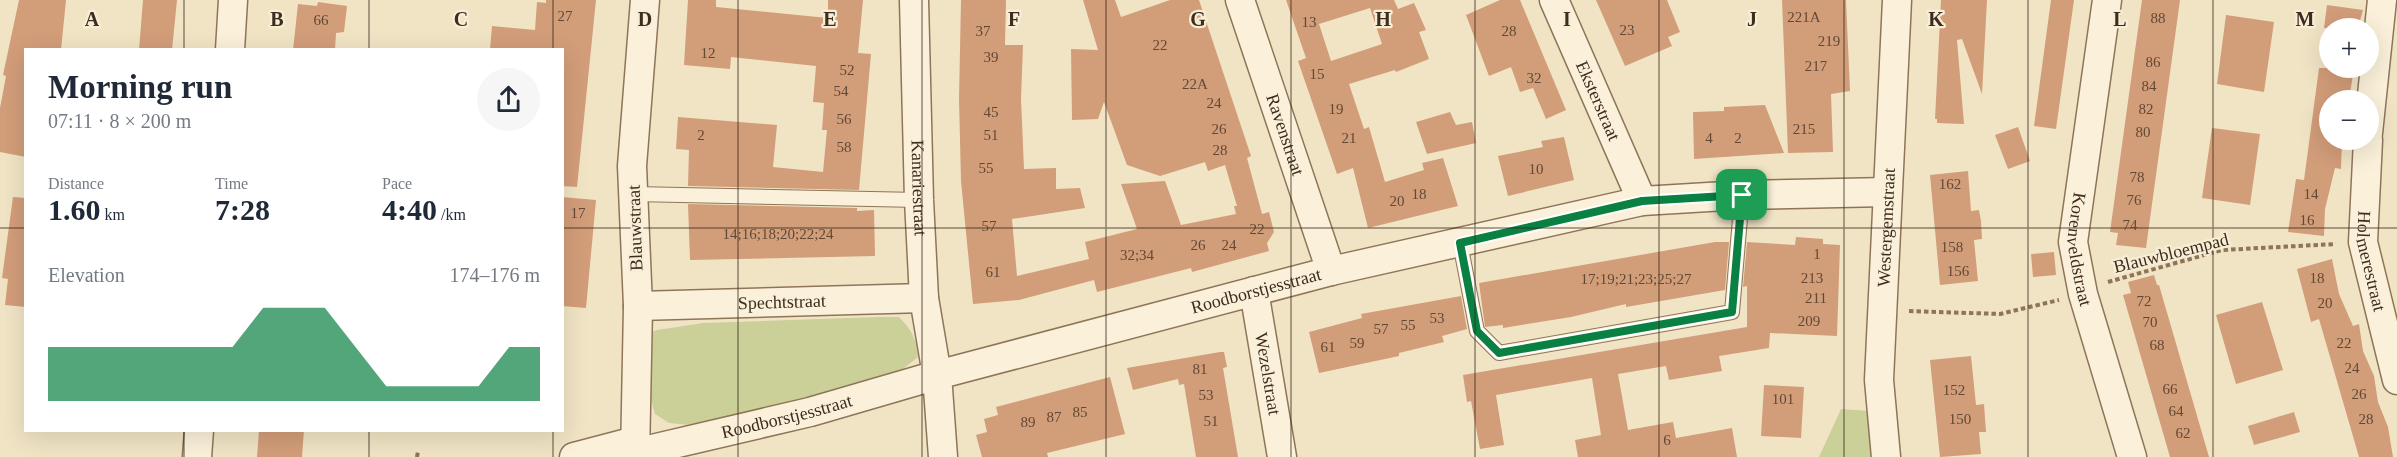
<!DOCTYPE html>
<meta charset="utf-8">
<style>
:root{--surface:#fff;--page:#f6f6f7;--text:#1f2937;--muted:#747a83;--accent:#0b8043}
body{margin:0;font-family:Georgia,serif;background:var(--page);color:var(--text);height:100vh;display:flex;flex-direction:column;font-size:22px;white-space:nowrap}
*{box-sizing:border-box;margin:0}
p{font-size:20px;color:var(--muted)}
.icon{flex:none;width:33px;height:33px;fill:none;stroke:currentColor;stroke-width:2;stroke-linecap:round;stroke-linejoin:round}
.map{position:relative;flex:1;overflow:hidden}
.side{position:absolute;left:24px;top:48px;width:540px;height:384px;display:flex;flex-direction:column;background:var(--surface);border-radius:0px;box-shadow:0 6px 24px #0002}
.side>*{flex:none}
.buttons{position:absolute;left:2319px;top:18px;display:grid;gap:12px}
.buttons a{display:grid;place-items:center;width:60px;height:60px;border-radius:50%;background:var(--surface);box-shadow:0 6px 24px #0002;font-size:30px}
.pin{position:absolute;display:grid;place-items:center;width:51px;height:51px;color:#fff;margin:-26px;border-radius:12px;box-shadow:0 3px 9px #0006}
.round{display:grid;place-items:center;flex:none;width:63px;height:63px;border-radius:32px;background:var(--page)}
.head{display:flex;align-items:center;justify-content:space-between;height:102px;padding:0 24px}
h1{font-size:33px;font-weight:700;line-height:45px}
.stats{display:grid;grid-template-columns:repeat(3,1fr);gap:9px;height:102px;padding:6px 24px}
.stats div{display:grid;align-content:center}
.stats b{font-size:30px;font-weight:700}
.stats small{font-size:16px;font-weight:400}
.stats p{font-size:16px}
.chart{height:168px;padding:12px 24px}
.chart p{display:flex;justify-content:space-between}
.chart svg{width:100%;height:108px;margin-top:6px;fill:var(--accent);opacity:.7}
.map>svg:first-child{display:block}
</style>
<div class="map">
<svg width="2397" height="457" viewBox="0 0 2397 457">
<rect width="100%" height="100%" fill="#f1e4c5"/>
<g fill="#cad098">
<path d="M878,317h21c13,13 17,22 19,40l-19,15 -19,10 -142,34 -49,9 -20,-2 -14,-9 -4,-14 -5,-54 1,-13 10,-3 46,-7z"/>
<polygon points="1841,409 1870,411 1874,457 1819,457"/>
</g>
<g fill="#d29d79" fill-rule="evenodd">
<polygon points="19,0 66,0 61,50 26,50 26,157 0,152 0,108 6,76 3,75"/>
<polygon points="143,0 177,0 172,50 139,50"/>
<polygon points="546,0 596,0 577,187 562,186 562,50 490,50 492,26 535,30 537,2 546,3"/>
<polygon points="688,0 716,0 716,7 828,18 828,0 863,0 858,53 871,54 859,190 688,186 689,150 676,149 678,117 777,125 773,167 823,172 827,130 822,130 824,103 813,102 816,66 731,57 730,69 684,65"/>
<polygon points="961,0 1006,0 1005,45 1023,45 1021,99 1024,169 1056,168 1056,189 1080,188 1085,208 1012,219 1017,276 1089,259 1085,242 1137,229 1121,184 1165,181 1181,225 1236,214 1234,206 1237,206 1225,165 1208,171 1205,162 1160,176 1127,165 1104,102 1098,119 1072,120 1071,49 1098,50 1083,0 1115,0 1121,17 1170,0 1199,0 1251,156 1247,158 1262,214 1269,212 1274,232 1267,243 1269,251 1192,272 1191,268 1097,292 1094,280 1019,300 973,304 961,181 959,99"/>
<path d="M1286,0h108l4,9 16,-6 12,27 -7,2 10,27 -33,13 -1,-2 -46,14 15,45 5,-2 16,55 39,-12 -2,-7 21,-5 15,48 -90,22 -15,-60 -16,6 -39,-113 8,-3zM1370,8l12,36 -51,17 -12,-37z"/>
<polygon points="1500,0 1520,0 1566,110 1546,119 1533,88 1520,92 1511,67 1489,76 1466,15"/>
<polygon points="1596,0 1667,0 1680,32 1668,37 1672,46 1625,66"/>
<polygon points="1782,0 1846,0 1850,91 1831,94 1833,152 1788,153"/>
<polygon points="1941,0 1987,0 1982,94 1962,39 1957,40 1964,124 1937,123 1937,119 1935,119"/>
<polygon points="2051,0 2074,0 2056,129 2034,126"/>
<polygon points="2142,0 2180,0 2146,248 2116,245 2118,233 2110,232"/>
<polygon points="318,2 347,6 344,32 336,33 335,50 293,50 298,4 317,6"/>
<polygon points="2327,5 2363,10 2358,28 2324,28"/>
<polygon points="2226,15 2274,22 2264,92 2217,84"/>
<polygon points="2319,68 2354,68 2349,100 2330,100 2330,140 2342,140 2341,169 2335,168 2325,209 2324,236 2288,232 2296,179 2304,180"/>
<polygon points="1765,105 1784,153 1694,159 1693,112 1724,111 1724,107"/>
<polygon points="1450,112 1456,125 1472,122 1476,143 1427,154 1416,122"/>
<polygon points="2018,127 2030,161 2008,169 1995,135"/>
<polygon points="2212,128 2260,134 2250,205 2202,198"/>
<polygon points="1564,137 1574,180 1508,196 1498,156 1543,147 1541,141"/>
<polygon points="1968,171 1971,211 1979,210 1981,221 1982,239 1974,240 1978,281 1940,285 1930,175"/>
<polygon points="13,197 26,198 26,307 5,305 8,279 2,278"/>
<polygon points="562,197 596,200 586,308 562,306"/>
<polygon points="688,204 857,208 857,211 874,210 875,256 690,260"/>
<polygon points="1796,237 1823,239 1823,244 1840,245 1837,336 1770,333 1769,348 1719,356 1722,371 1669,380 1666,366 1618,374 1628,430 1673,422 1676,438 1732,428 1737,457 1578,457 1575,440 1601,435 1592,378 1496,395 1504,445 1480,449 1471,401 1467,402 1463,375 1747,327 1747,286 1743,287 1747,242 1795,245"/>
<polygon points="1715,242 1729,242 1725,290 1626,307 1626,304 1571,317 1503,328 1503,325 1485,327 1479,283"/>
<polygon points="2054,252 2056,275 2033,277 2031,254"/>
<polygon points="2332,259 2339,294 2353,326 2359,324 2363,351 2374,376 2378,402 2388,427 2393,457 2359,457 2319,319 2311,322 2297,269"/>
<polygon points="2154,275 2157,285 2159,285 2209,457 2170,457 2123,295 2131,293 2128,282"/>
<polygon points="1461,296 1467,329 1442,336 1444,342 1399,353 1399,356 1319,373 1309,332 1362,318 1361,314"/>
<polygon points="2262,302 2283,370 2236,384 2216,315"/>
<polygon points="1220,352 1224,352 1227,367 1223,368 1238,457 1196,457 1184,384 1179,385 1178,379 1133,390 1127,368"/>
<polygon points="1971,356 1976,405 1984,404 1986,432 1979,432 1981,454 1940,457 1930,360"/>
<polygon points="1110,377 1125,434 1047,453 1048,457 982,457 976,435 987,432 984,419 998,415 996,407"/>
<polygon points="1764,385 1804,387 1801,438 1761,436"/>
<polygon points="2294,412 2300,432 2254,445 2248,426"/>
<polygon points="259,430 304,430 302,457 257,457"/>
</g>
<g fill="none" stroke-linecap="round" stroke-linejoin="round">
<g stroke="#8e755a" stroke-width="16">
<g id="service">
<polyline points="634,194 919,200"/>
<polyline points="1460,243 1477,331 1499,353 1732,312 1742,195"/>
</g>
</g>
<g stroke="#8e755a" stroke-width="31">
<g id="minor">
<path id="s1" d="M914,0l5,200 5,98 13,77 6,82"/>
<path id="s2" d="M1240,0l91,271"/>
<path id="s3" d="M1554,0l88,201"/>
<path id="s4" d="M2107,0l-34,242 10,52 49,163"/>
<polyline points="230,50 233,0"/>
<polyline points="2368,133 2382,0"/>
<path id="s5" d="M2368,140l-5,102 34,138"/>
<path id="s6" d="M1254,291l28,166"/>
<path id="s7" d="M638,306l286,-8"/>
<path id="s8" d="M635,453l175,-41 127,-37 394,-104 311,-70 100,-6 145,-3"/>
<polyline points="197,457 199,430"/>
<polyline points="574,457 635,441"/>
<polyline points="635,457 638,306 632,166 645,0"/>
<path id="s9" d="M1886,457l-7,-77 18,-380"/>
</g>
</g>
<g stroke="#8e755a" stroke-width="4" stroke-dasharray="4.5 3" stroke-linecap="butt">
<polyline points="2108,282 2222,250 2336,244"/>
<polyline points="1909,311 2000,314 2059,300"/>
<polyline points="417,457 418,451"/>
</g>
<use href="#service" stroke="#fbf1da" stroke-width="14"/>
<use href="#minor" stroke="#fbf1da" stroke-width="28"/>
</g>
<g fill="none" stroke-linecap="round" stroke-linejoin="round">
<g stroke="#fff" stroke-width="12">
<polygon id="route" points="1742,195 1732,312 1499,353 1477,331 1460,243 1642,201"/>
</g>
<use href="#route" stroke="#0b8043" stroke-width="8"/>
</g>
<path fill="none" stroke="#3d2d1e" stroke-width="1.5" stroke-opacity="0.55" d="M184,0v50M369,0v50M553,0v50M738,0v457M922,0v457M1106,0v457M1291,0v457M1475,0v457M1659,0v457M1844,0v457M2028,0v457M2213,0v457M0,228h26M562,228h1835M184,430v27M369,430v27M553,430v27"/>
<g text-anchor="middle" dominant-baseline="central" stroke-width="4.5" stroke-linejoin="round" paint-order="stroke">
<g font-size="15" fill="#624935">
<text x="565" y="16">27</text>
<text x="1804" y="17">221A</text>
<text x="2158" y="18">88</text>
<text x="321" y="20">66</text>
<text x="1309" y="22">13</text>
<text x="1627" y="30">23</text>
<text x="983" y="31">37</text>
<text x="1509" y="31">28</text>
<text x="1829" y="41">219</text>
<text x="1160" y="45">22</text>
<text x="708" y="53">12</text>
<text x="991" y="57">39</text>
<text x="2153" y="62">86</text>
<text x="1816" y="66">217</text>
<text x="847" y="70">52</text>
<text x="1317" y="74">15</text>
<text x="1534" y="78">32</text>
<text x="1195" y="84">22A</text>
<text x="2149" y="86">84</text>
<text x="841" y="91">54</text>
<text x="1214" y="103">24</text>
<text x="1336" y="109">19</text>
<text x="2146" y="109">82</text>
<text x="991" y="112">45</text>
<text x="844" y="119">56</text>
<text x="1219" y="129">26</text>
<text x="1804" y="129">215</text>
<text x="2143" y="132">80</text>
<text x="701" y="135">2</text>
<text x="991" y="135">51</text>
<text x="1349" y="138">21</text>
<text x="1709" y="138">4</text>
<text x="1738" y="138">2</text>
<text x="844" y="147">58</text>
<text x="1220" y="150">28</text>
<text x="986" y="168">55</text>
<text x="1536" y="169">10</text>
<text x="2137" y="177">78</text>
<text x="1950" y="184">162</text>
<text x="1419" y="194">18</text>
<text x="2311" y="194">14</text>
<text x="2134" y="200">76</text>
<text x="1397" y="201">20</text>
<text x="578" y="213">17</text>
<text x="2307" y="220">16</text>
<text x="2130" y="225">74</text>
<text x="989" y="226">57</text>
<text x="1257" y="229">22</text>
<text x="778" y="234">14;16;18;20;22;24</text>
<text x="1198" y="245">26</text>
<text x="1229" y="245">24</text>
<text x="1952" y="247">158</text>
<text x="1817" y="254">1</text>
<text x="1137" y="255">32;34</text>
<text x="1958" y="271">156</text>
<text x="993" y="272">61</text>
<text x="1812" y="278">213</text>
<text x="2317" y="278">18</text>
<text x="1636" y="279">17;19;21;23;25;27</text>
<text x="1816" y="298">211</text>
<text x="2144" y="301">72</text>
<text x="2325" y="303">20</text>
<text x="1437" y="318">53</text>
<text x="1809" y="321">209</text>
<text x="2150" y="322">70</text>
<text x="1408" y="325">55</text>
<text x="1381" y="329">57</text>
<text x="1357" y="343">59</text>
<text x="2344" y="343">22</text>
<text x="2157" y="345">68</text>
<text x="1328" y="347">61</text>
<text x="2352" y="368">24</text>
<text x="1200" y="369">81</text>
<text x="2170" y="389">66</text>
<text x="1954" y="390">152</text>
<text x="2359" y="394">26</text>
<text x="1206" y="395">53</text>
<text x="1783" y="399">101</text>
<text x="2176" y="411">64</text>
<text x="1080" y="412">85</text>
<text x="1054" y="417">87</text>
<text x="1960" y="419">150</text>
<text x="2366" y="419">28</text>
<text x="1211" y="421">51</text>
<text x="1028" y="422">89</text>
<text x="2183" y="433">62</text>
<text x="1667" y="440">6</text>
</g>
<g font-size="18" fill="#3d2d1e" stroke="#f8eed6">
<text stroke="none"><textPath href="#s3" startOffset="110">Eksterstraat</textPath></text>
<text stroke="none"><textPath href="#s2" startOffset="142">Ravenstraat</textPath></text>
<text stroke="none"><textPath href="#s1" startOffset="188">Kanariestraat</textPath></text>
<text transform="translate(635 228) rotate(-92)">Blauwstraat</text>
<text stroke="none"><textPath href="#s9" startOffset="230">Westergemstraat</textPath></text>
<text stroke="none"><textPath href="#s4" startOffset="252">Korenveldstraat</textPath></text>
<text transform="translate(2171 253) rotate(-14)">Blauwbloempad</text>
<text stroke="none"><textPath href="#s5" startOffset="122">Holmerestraat</textPath></text>
<text stroke="none"><textPath href="#s8" startOffset="642">Roodborstjesstraat</textPath></text>
<text stroke="none"><textPath href="#s7" startOffset="144">Spechtstraat</textPath></text>
<text stroke="none"><textPath href="#s6" startOffset="84">Wezelstraat</textPath></text>
<text stroke="none"><textPath href="#s8" startOffset="156">Roodborstjesstraat</textPath></text>
</g>
</g>
<g font-size="20" text-anchor="middle" font-weight="bold" fill="#3d2d1e" stroke="#f8eed6" stroke-width="4.5" stroke-linejoin="round" paint-order="stroke">
<text x="92" y="26">A</text>
<text x="277" y="26">B</text>
<text x="461" y="26">C</text>
<text x="645" y="26">D</text>
<text x="830" y="26">E</text>
<text x="1014" y="26">F</text>
<text x="1198" y="26">G</text>
<text x="1383" y="26">H</text>
<text x="1567" y="26">I</text>
<text x="1752" y="26">J</text>
<text x="1936" y="26">K</text>
<text x="2120" y="26">L</text>
<text x="2305" y="26">M</text>
</g>
</svg>
<div class="buttons">
<a>+</a>
<a>−</a>
</div>
<div class="pin" style="left:1742px;top:195px;background:#1e9e55"><svg class="icon" aria-label="arrive" viewBox="0 0 24 24"><path d="M6 21V4h12l-3 4 3 4H6"/></svg></div>
<section class="side">
<div class="head"><div><h1>Morning run</h1><p>07:11 · 8 × 200 m</p></div><a class="round"><svg class="icon" aria-label="share" viewBox="0 0 24 24"><path d="M12 15V3M7 8l5-5 5 5M5 13v7h14v-7"/></svg></a></div>
<div class="stats">
<div><p>Distance</p><b>1.60<small> km</small></b></div>
<div><p>Time</p><b>7:28</b></div>
<div><p>Pace</p><b>4:40<small> /km</small></b></div>
</div>
<div class="chart"><p><span>Elevation</span>174–176 m</p>
<svg viewBox="0 0 160 44" preserveAspectRatio="none"><path d="M0 44V22L10 22L20 22L30 22L40 22L50 22L60 22L70 6L80 6L90 6L100 22L110 38L120 38L130 38L140 38L150 22L160 22V44z"/></svg>
</div>
</section>
</div>
